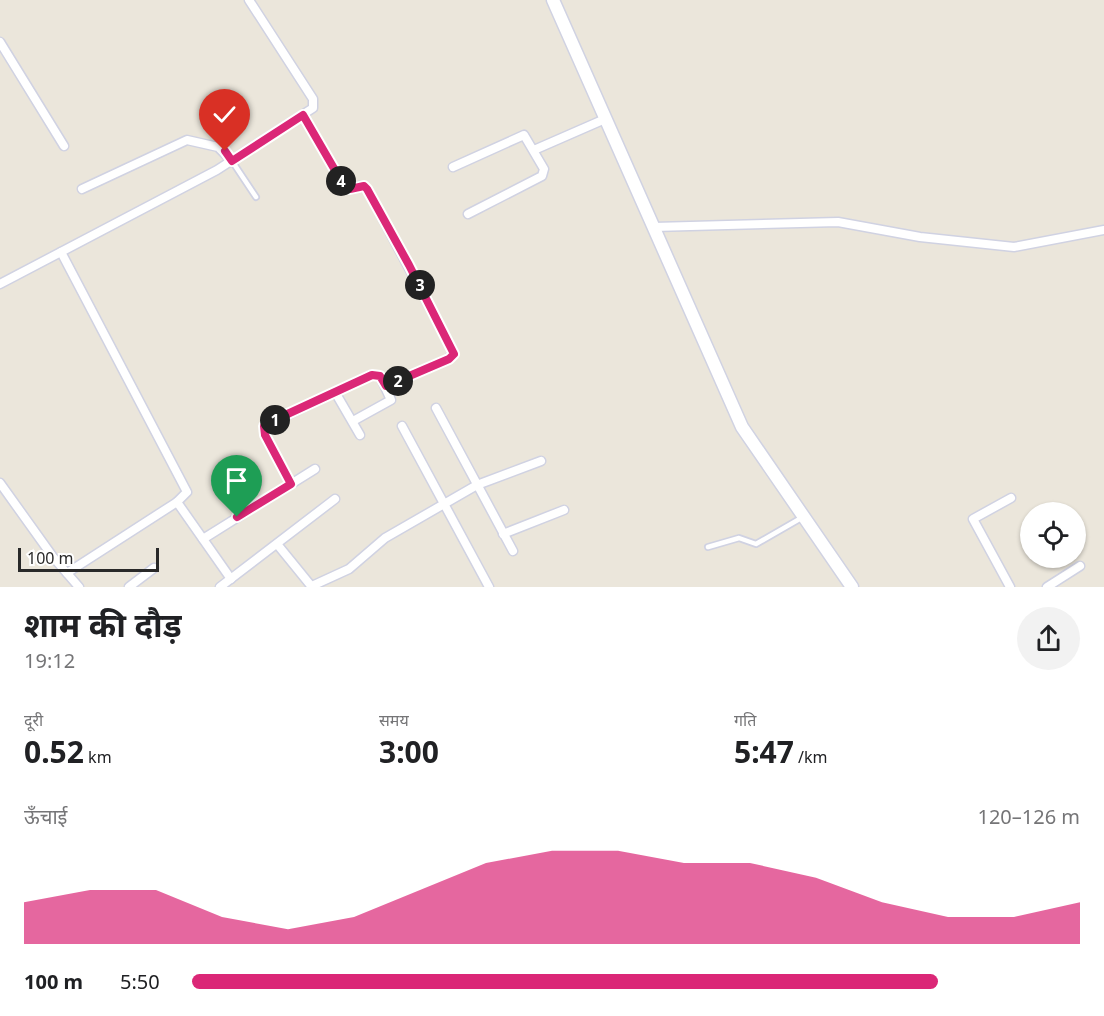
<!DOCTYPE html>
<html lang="hi">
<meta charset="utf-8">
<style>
:root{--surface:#fff;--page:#f2f2f2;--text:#202124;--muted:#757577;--accent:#db2777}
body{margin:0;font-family:"Noto Sans","Noto Sans Devanagari",sans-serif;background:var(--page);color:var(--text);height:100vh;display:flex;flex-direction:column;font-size:22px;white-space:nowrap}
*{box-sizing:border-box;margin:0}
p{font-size:20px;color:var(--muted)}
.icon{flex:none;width:33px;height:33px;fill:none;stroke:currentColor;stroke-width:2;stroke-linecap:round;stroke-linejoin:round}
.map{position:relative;height:587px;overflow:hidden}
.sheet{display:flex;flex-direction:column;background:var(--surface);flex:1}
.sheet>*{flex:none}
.buttons{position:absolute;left:1020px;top:502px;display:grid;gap:12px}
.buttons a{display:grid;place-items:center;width:66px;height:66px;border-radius:50%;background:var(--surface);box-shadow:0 2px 4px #0004;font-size:30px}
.scale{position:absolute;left:18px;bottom:15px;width:141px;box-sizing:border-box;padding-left:6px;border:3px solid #292929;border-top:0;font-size:16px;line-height:21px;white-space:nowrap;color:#292929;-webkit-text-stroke:4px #fff;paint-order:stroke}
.pin{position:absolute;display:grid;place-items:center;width:51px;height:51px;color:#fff;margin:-62px -26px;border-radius:50% 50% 50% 0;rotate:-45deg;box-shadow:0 0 6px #0007}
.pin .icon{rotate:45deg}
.km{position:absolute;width:30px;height:30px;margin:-15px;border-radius:50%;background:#222;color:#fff;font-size:16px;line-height:30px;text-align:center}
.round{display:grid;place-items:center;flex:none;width:63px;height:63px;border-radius:32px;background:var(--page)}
.headline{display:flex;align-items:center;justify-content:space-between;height:102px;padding:0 24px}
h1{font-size:33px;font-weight:700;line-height:45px}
.figures{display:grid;grid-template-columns:repeat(3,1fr);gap:9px;height:102px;padding:6px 24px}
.figures div{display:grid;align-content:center}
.figures b{font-size:30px;font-weight:700}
.figures small{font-size:16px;font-weight:400}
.figures p{font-size:16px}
.chart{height:168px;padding:12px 24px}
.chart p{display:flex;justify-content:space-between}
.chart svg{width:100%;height:108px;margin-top:6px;fill:var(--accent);opacity:.7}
ul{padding:0 24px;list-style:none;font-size:20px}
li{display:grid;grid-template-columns:96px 72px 1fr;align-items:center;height:45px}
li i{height:15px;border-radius:8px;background:var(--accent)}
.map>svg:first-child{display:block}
</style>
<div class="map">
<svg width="1104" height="587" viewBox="0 0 1104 587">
<rect width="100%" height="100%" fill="#ebe6db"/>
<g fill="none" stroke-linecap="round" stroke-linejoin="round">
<g stroke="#d0d2e2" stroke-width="8">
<g id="lane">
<polyline points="232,161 256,197"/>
<polyline points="708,547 739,538 756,544 803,517"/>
</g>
</g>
<g stroke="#d0d2e2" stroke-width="11">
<g id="street">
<polyline points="0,42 64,146"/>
<polyline points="303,115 343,184 350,189 360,186 367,189 453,351 449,359 386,386"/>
<polyline points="534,150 605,119"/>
<polyline points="453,167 524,135 544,169 542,176 468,214"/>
<polyline points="82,189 187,140 218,147 232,161"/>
<polyline points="654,227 838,222 920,237 1014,247 1104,230"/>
<polyline points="61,252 187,492 177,502 67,573"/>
<polyline points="0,284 217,170 313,108 313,99 249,0"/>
<polyline points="335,392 360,435"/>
<polyline points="436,408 513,551"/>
<polyline points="402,426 489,587"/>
<polyline points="0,483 53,557 79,587"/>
<polyline points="291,484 265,435 264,426 371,375 380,376 391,400 353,421"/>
<polyline points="177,502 231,579"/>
<polyline points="503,534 564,510"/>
<polyline points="203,539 315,469"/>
<polyline points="277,544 312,587"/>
<polyline points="312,586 349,569 385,538 477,485 541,461"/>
<polyline points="129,587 154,568"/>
<polyline points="220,587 335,499"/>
<polyline points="1010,587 973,519 1011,498"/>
<polyline points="1047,587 1080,566"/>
</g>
</g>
<g stroke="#d0d2e2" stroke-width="15">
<polyline id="secondary" points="553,0 742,427 852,587"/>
</g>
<use href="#lane" stroke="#fff" stroke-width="4.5"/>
<use href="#street" stroke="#fff" stroke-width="8"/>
<use href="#secondary" stroke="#fff" stroke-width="12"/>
</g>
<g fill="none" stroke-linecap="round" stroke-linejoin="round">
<g stroke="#fff" stroke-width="12">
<polyline id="route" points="225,151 232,161 303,115 343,184 350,189 364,186 367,189 409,265 454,354 449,359 386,386 380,376 372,375 268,423 264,426 265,435 291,484 237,517"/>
</g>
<use href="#route" stroke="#db2777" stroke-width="8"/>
</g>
</svg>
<div class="buttons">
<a><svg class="icon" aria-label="locate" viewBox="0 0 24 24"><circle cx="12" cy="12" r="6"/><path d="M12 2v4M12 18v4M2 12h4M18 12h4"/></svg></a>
</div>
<div class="scale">100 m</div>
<div class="pin" style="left:237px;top:517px;background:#1e9e55"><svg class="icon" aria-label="arrive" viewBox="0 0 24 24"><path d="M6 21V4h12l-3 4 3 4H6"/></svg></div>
<div class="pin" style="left:225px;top:151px;background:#d93025"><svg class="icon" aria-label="check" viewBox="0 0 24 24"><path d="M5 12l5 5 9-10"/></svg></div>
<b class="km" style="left:275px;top:420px">1</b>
<b class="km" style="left:398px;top:381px">2</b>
<b class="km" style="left:420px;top:285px">3</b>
<b class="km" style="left:341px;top:181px">4</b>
</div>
<section class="sheet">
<div class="headline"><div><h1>शाम की दौड़</h1><p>19:12</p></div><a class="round"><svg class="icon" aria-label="share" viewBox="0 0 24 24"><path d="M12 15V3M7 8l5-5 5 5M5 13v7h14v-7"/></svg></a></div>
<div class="figures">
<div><p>दूरी</p><b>0.52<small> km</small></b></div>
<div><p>समय</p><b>3:00</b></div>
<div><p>गति</p><b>5:47<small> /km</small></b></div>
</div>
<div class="chart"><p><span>ऊँचाई</span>120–126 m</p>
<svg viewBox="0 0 160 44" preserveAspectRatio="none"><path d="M0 44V27L10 22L20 22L30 33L40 38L50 33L60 22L70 11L80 6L90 6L100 11L110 11L120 17L130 27L140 33L150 33L160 27V44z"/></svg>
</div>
<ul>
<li><b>100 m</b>5:50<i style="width:84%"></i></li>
</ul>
</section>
